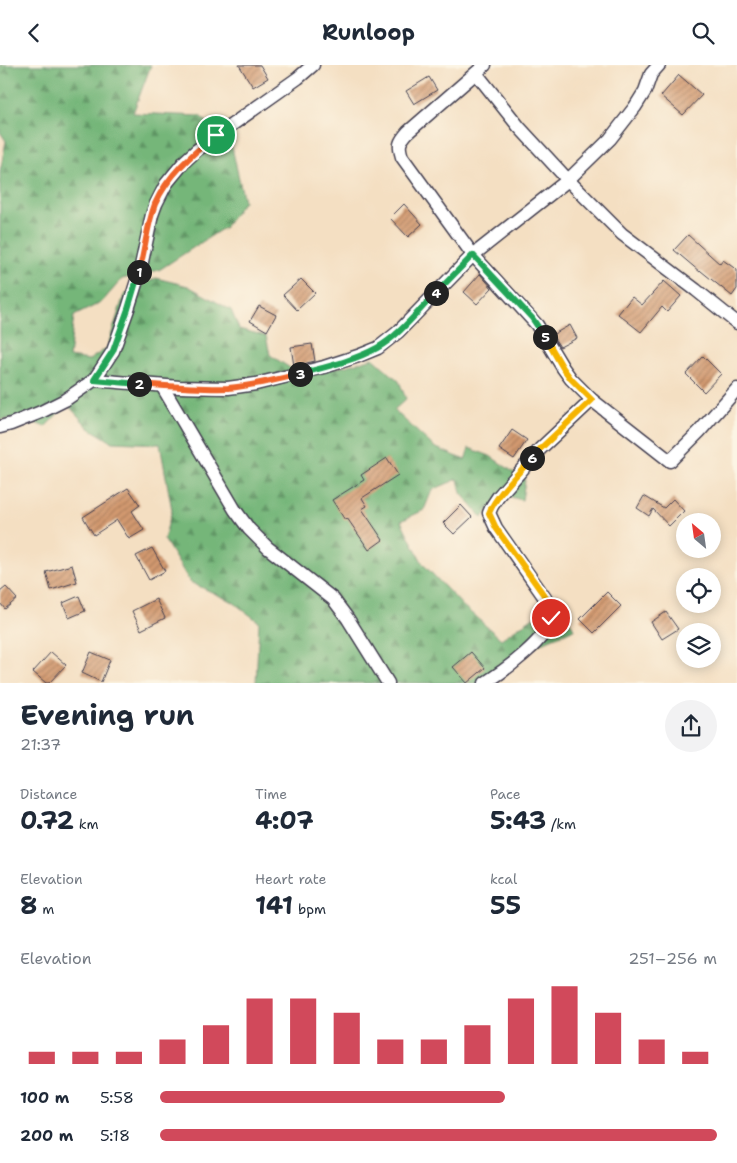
<!DOCTYPE html>
<meta charset="utf-8">
<style>
:root{--surface:#fff;--page:#f2f2f3;--text:#1f2937;--muted:#747a83;--accent:#d1495b}
body{margin:0;font-family:"Shantell Sans",sans-serif;background:var(--page);color:var(--text);height:100vh;display:flex;flex-direction:column;font-size:19px;white-space:nowrap}
*{box-sizing:border-box;margin:0}
p{font-size:16px;color:var(--muted)}
.icon{flex:none;width:28px;height:28px;fill:none;stroke:currentColor;stroke-width:2;stroke-linecap:round;stroke-linejoin:round}
.map{position:relative;height:618px;overflow:hidden}
.drawer{display:flex;flex-direction:column;background:var(--surface);flex:1}
.drawer>*{flex:none}
.needle{width:32px;rotate:331deg}
.fabs{position:absolute;left:676px;top:448px;display:grid;gap:10px}
.fabs a{display:grid;place-items:center;width:45px;height:45px;border-radius:50%;background:var(--surface);box-shadow:0 2px 12px #0003;font-size:25px}
.pin{position:absolute;display:grid;place-items:center;width:42px;height:42px;color:#fff;margin:-21px;border:2px solid #fff;border-radius:50%;box-shadow:0 1px 5px #0007}
.km{position:absolute;width:25px;height:25px;margin:-12px;border-radius:50%;background:#222;color:#fff;font-size:14px;line-height:25px;text-align:center}
.round{display:grid;place-items:center;flex:none;width:52px;height:52px;border-radius:26px;background:var(--page)}
.summary{display:flex;align-items:center;justify-content:space-between;height:85px;padding:0 20px}
h1{font-size:28px;font-weight:700;line-height:38px}
.figures{display:grid;grid-template-columns:repeat(3,1fr);gap:8px;height:85px;padding:5px 20px}
.figures div{display:grid;align-content:center}
.figures b{font-size:25px;font-weight:700}
.figures small{font-size:14px;font-weight:400}
.figures p{font-size:14px}
.chart{height:140px;padding:10px 20px}
.chart p{display:flex;justify-content:space-between}
.chart svg{width:100%;height:90px;margin-top:5px;stroke:var(--accent);stroke-width:6}
ul{padding:0 20px;list-style:none;font-size:16px}
li{display:grid;grid-template-columns:80px 60px 1fr;align-items:center;height:38px}
li i{height:12px;border-radius:6px;background:var(--accent)}
header{display:flex;justify-content:space-between;align-items:center;height:65px;padding:0 20px;background:var(--surface);font-size:22px;font-weight:700}
.map>svg:first-child{display:block}
</style>
<header><svg class="icon" aria-label="back" viewBox="0 0 24 24"><path d="M15 5l-7 7 7 7"/></svg>Runloop<svg class="icon" aria-label="search" viewBox="0 0 24 24"><circle cx="10" cy="10" r="6"/><path d="M15 15l6 6"/></svg></header>
<div class="map">
<svg width="737" height="618" viewBox="0 0 737 618">
<defs>
<pattern id="forest-firs" width="22" height="20" patternUnits="userSpaceOnUse" patternTransform="scale(1.25)"><rect width="22" height="20" fill="#74b679"/><path d="M5 1l3.5 6h-7zM16 11l3.5 6h-7z" fill="#5f9464"/></pattern>
<pattern id="building-hatch" width="6" height="6" patternUnits="userSpaceOnUse" patternTransform="scale(1.25)"><rect width="6" height="6" fill="#d2996f"/><path d="M-1 1l2-2M0 6l6-6M5 7l2-2" fill="none" stroke="#aa7c5c"/></pattern>
</defs>
<rect width="100%" height="100%" fill="#fcf5e5"/>
<filter id="ink" filterUnits="userSpaceOnUse"><feTurbulence type="fractalNoise" baseFrequency=".02" numOctaves="2"/><feDisplacementMap in="SourceGraphic" scale="10" xChannelSelector="R" yChannelSelector="G"/><feConvolveMatrix kernelMatrix="1 2 1 2 8 2 1 2 1" color-interpolation-filters="sRGB"/></filter>
<filter id="wash" filterUnits="userSpaceOnUse"><feTurbulence type="fractalNoise" baseFrequency=".0096" numOctaves="4" result="noise"/><feDisplacementMap in="SourceGraphic" scale="20" xChannelSelector="R" yChannelSelector="G"/><feGaussianBlur stdDeviation="1.12" result="paint"/><feColorMatrix in="noise" values="0 0 0 0 0 0 0 0 0 0 0 0 0 0 0 0 0 1.4 0 .05"/><feComposite in="paint" operator="in"/></filter>
<g filter="url(#wash)">
<rect width="100%" height="100%" fill="#f4dfc2"/>
<polygon fill="url(#forest-firs)" stroke="#4b6c5a" points="0,0 151,0 133,48 200,51 231,78 244,136 225,162 159,205 122,214 102,237 74,251 69,292 89,295 107,283 124,230 156,213 188,221 231,245 239,264 266,271 270,290 301,310 346,301 373,293 399,316 406,334 394,345 434,382 465,395 469,383 490,391 525,415 522,435 503,430 482,453 461,428 458,414 432,425 424,445 401,456 423,499 463,541 501,574 547,543 565,547 574,564 524,586 494,618 256,618 259,557 233,537 190,517 164,474 172,445 160,379 112,377 89,363 67,339 45,362 23,353 0,355 0,107 6,76 0,67"/>
<g id="blocks">
<g fill="url(#building-hatch)">
<polygon points="239,0 260,0 268,13 253,22"/>
<polygon points="679,10 702,30 683,50 661,31"/>
<polygon points="429,12 437,25 414,39 406,26"/>
<polygon points="404,139 422,159 408,172 390,153"/>
<polygon points="688,170 720,199 723,195 737,205 737,224 732,231 701,206 700,207 674,185"/>
<polygon points="480,209 492,223 477,239 464,227"/>
<polygon points="301,214 315,228 297,245 283,230"/>
<polygon points="664,216 681,231 667,247 662,242 641,267 618,249 632,232 642,240"/>
<polygon points="259,241 276,250 267,266 250,256"/>
<polygon points="570,260 577,273 560,282 552,270"/>
<polygon points="312,279 315,296 294,301 291,282"/>
<polygon points="703,291 721,309 704,327 686,309"/>
<polygon points="512,365 527,375 514,394 499,384"/>
<polygon points="387,393 398,410 362,433 367,441 362,444 383,475 369,485 347,453 345,455 332,435 364,415 361,410"/>
<polygon points="128,423 140,440 132,446 144,465 129,474 117,455 94,470 83,452"/>
<polygon points="644,431 664,443 673,434 684,446 669,461 653,444 649,451 637,443"/>
<polygon points="461,440 472,452 454,469 443,458"/>
<polygon points="152,483 165,506 149,515 136,491"/>
<polygon points="72,500 77,517 51,525 46,507"/>
<polygon points="6,522 17,534 5,544 0,538 0,527"/>
<polygon points="607,527 621,541 594,568 580,554"/>
<polygon points="79,531 85,546 69,553 63,538"/>
<polygon points="156,534 165,553 141,565 132,546"/>
<polygon points="666,547 678,564 662,574 651,557"/>
<polygon points="51,587 66,600 49,618 46,618 33,607"/>
<polygon points="91,587 110,595 101,617 82,608"/>
<polygon points="471,587 485,603 467,618 453,602"/>
</g>
</g>
</g>
<g filter="url(#ink)">
<use href="#blocks" fill-opacity="0" stroke="#423e4f" stroke-width="1"/>
<g fill="none" stroke-linecap="round" stroke-linejoin="round">
<g stroke="#423e4f" stroke-width="15">
<g id="minor">
<path d="M485,0l-77,67c-9,10 -10,13 -6,25l71,98 64,70 26,43 8,11 21,21 78,61 29,-29 38,-43"/>
<polyline points="476,8 519,62 568,115 622,169 696,225 737,258"/>
<polyline points="94,315 179,322 228,323 256,319 324,302 358,291 378,283 398,267 473,190 568,115 610,74 635,42 645,26 651,9 659,0"/>
<polyline points="162,321 235,445 249,464 268,483 333,534 348,554 388,618"/>
<polyline points="0,362 11,359 41,347 65,335 94,315 113,286 128,244 140,206 152,150 156,139 166,119 185,96 197,85 216,71 298,13 313,0"/>
<path d="M485,618c19,-12 64,-44 66,-66 0,-7 -3,-13 -6,-19l-49,-70 -7,-15 3,-7 6,-9 42,-48 52,-49"/>
</g>
</g>
<use href="#minor" stroke="#fff" stroke-width="12"/>
</g>
</g>
<g fill="none" stroke-linecap="round" stroke-linejoin="round" filter="url(#ink)">
<g stroke="#fff" stroke-width="10">
<path id="split-1" d="M139,207c6,-22 8,-47 16,-68 13,-29 36,-49 61,-69"/>
</g>
<g stroke="#fff" stroke-width="10">
<polyline id="split-2" points="139,319 94,315 113,286 128,244 139,207"/>
</g>
<g stroke="#fff" stroke-width="10">
<path id="split-3" d="M139,319c29,2 59,5 89,4 24,-2 48,-8 72,-14"/>
</g>
<g stroke="#fff" stroke-width="10">
<path id="split-4" d="M300,309c25,-7 53,-13 77,-26 22,-12 41,-37 59,-55"/>
</g>
<g stroke="#fff" stroke-width="10">
<polyline id="split-5" points="436,228 473,190 532,253 545,272"/>
</g>
<g stroke="#fff" stroke-width="10">
<polyline id="split-6" points="532,393 540,384 592,335 571,314 563,303 545,272"/>
</g>
<g stroke="#fff" stroke-width="10">
<path id="split-7" d="M532,393c-13,15 -36,37 -43,55l7,15 50,70 4,9 1,11"/>
</g>
<use href="#split-1" stroke="#f0652b" stroke-width="6"/>
<use href="#split-2" stroke="#22a559" stroke-width="6"/>
<use href="#split-3" stroke="#f0652b" stroke-width="6"/>
<use href="#split-4" stroke="#22a559" stroke-width="6"/>
<use href="#split-5" stroke="#22a559" stroke-width="6"/>
<use href="#split-6" stroke="#f5b400" stroke-width="6"/>
<use href="#split-7" stroke="#f5b400" stroke-width="6"/>
</g>
</svg>
<div class="fabs">
<a><svg class="needle" viewBox="-14 -14 28 28"><path d="M0-13l5 13h-10z" fill="#e53935"/><path d="M0 13l5-13h-10z" fill="#747a83"/></svg></a>
<a><svg class="icon" aria-label="locate" viewBox="0 0 24 24"><circle cx="12" cy="12" r="6"/><path d="M12 2v4M12 18v4M2 12h4M18 12h4"/></svg></a>
<a><svg class="icon" aria-label="layers" viewBox="0 0 24 24"><path d="M12 4l9 5-9 5-9-5zM3 14l9 5 9-5"/></svg></a>
</div>
<div class="pin" style="left:216px;top:70px;background:#1e9e55"><svg class="icon" aria-label="arrive" viewBox="0 0 24 24"><path d="M6 21V4h12l-3 4 3 4H6"/></svg></div>
<div class="pin" style="left:551px;top:553px;background:#d93025"><svg class="icon" aria-label="check" viewBox="0 0 24 24"><path d="M5 12l5 5 9-10"/></svg></div>
<b class="km" style="left:139px;top:207px">1</b>
<b class="km" style="left:139px;top:319px">2</b>
<b class="km" style="left:300px;top:309px">3</b>
<b class="km" style="left:436px;top:228px">4</b>
<b class="km" style="left:545px;top:272px">5</b>
<b class="km" style="left:532px;top:393px">6</b>
</div>
<section class="drawer">
<div class="summary"><div><h1>Evening run</h1><p>21:37</p></div><a class="round"><svg class="icon" aria-label="share" viewBox="0 0 24 24"><path d="M12 15V3M7 8l5-5 5 5M5 13v7h14v-7"/></svg></a></div>
<div class="figures">
<div><p>Distance</p><b>0.72<small> km</small></b></div>
<div><p>Time</p><b>4:07</b></div>
<div><p>Pace</p><b>5:43<small> /km</small></b></div>
</div>
<div class="figures">
<div><p>Elevation</p><b>8<small> m</small></b></div>
<div><p>Heart rate</p><b>141<small> bpm</small></b></div>
<div><p>kcal</p><b>55</b></div>
</div>
<div class="chart"><p><span>Elevation</span>251–256 m</p>
<svg viewBox="0 0 160 44" preserveAspectRatio="none"><path d="M5 44V38M15 44V38M25 44V38M35 44V32M45 44V25M55 44V12M65 44V12M75 44V19M85 44V32M95 44V32M105 44V25M115 44V12M125 44V6M135 44V19M145 44V32M155 44V38"/></svg>
</div>
<ul>
<li><b>100 m</b>5:58<i style="width:62%"></i></li>
<li><b>200 m</b>5:18<i style="width:100%"></i></li>
</ul>
</section>
